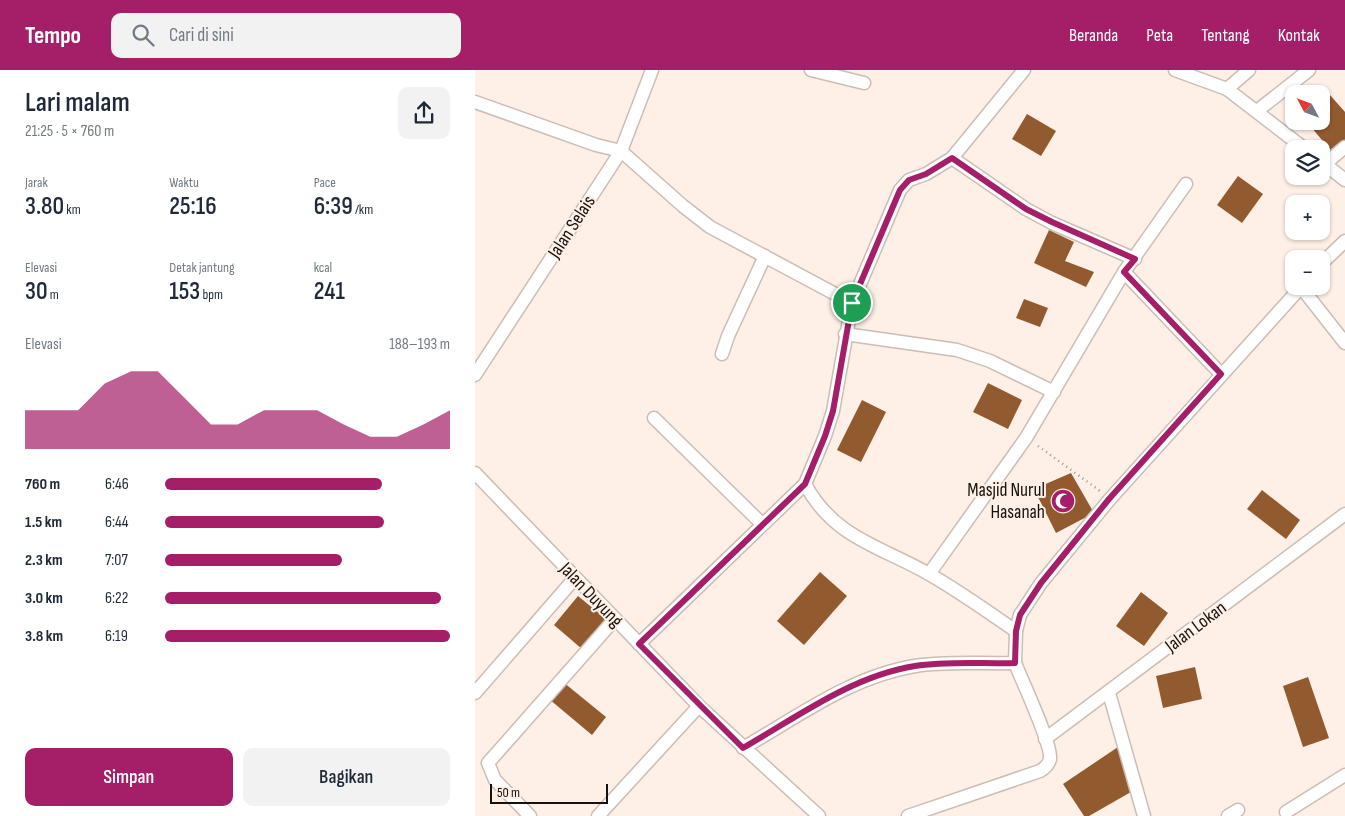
<!DOCTYPE html>
<html lang="id">
<meta charset="utf-8">
<style>
:root{--surface:#fff;--page:#f2f2f3;--text:#1f2937;--muted:#747a83;--accent:#a51e68}
body{margin:0;font-family:"Sofia Sans Condensed",sans-serif;background:var(--page);color:var(--text);height:100vh;display:flex;flex-direction:column;font-size:19px;white-space:nowrap}
*{box-sizing:border-box;margin:0}
p{font-size:16px;color:var(--muted)}
.icon{flex:none;width:28px;height:28px;fill:none;stroke:currentColor;stroke-width:2;stroke-linecap:round;stroke-linejoin:round}
.map{position:relative;flex:1;overflow:hidden}
.sheet{display:flex;flex-direction:column;background:var(--surface);width:475px}
.sheet>*{flex:none}
.needle{width:32px;rotate:311deg}
.controls{position:absolute;left:810px;top:15px;display:grid;gap:10px}
.controls a{display:grid;place-items:center;width:45px;height:45px;border-radius:10px;background:var(--surface);box-shadow:0 1px 4px #0004;font-size:25px}
.scale{position:absolute;left:15px;bottom:12px;width:118px;box-sizing:border-box;padding-left:5px;border:2px solid #15110e;border-top:0;font-size:14px;line-height:18px;white-space:nowrap;color:#15110e;-webkit-text-stroke:4px #fef0e7;paint-order:stroke}
.pin{position:absolute;display:grid;place-items:center;width:42px;height:42px;color:#fff;margin:-21px;border:2px solid #fff;border-radius:50%;box-shadow:0 1px 5px #0007}
.round{display:grid;place-items:center;flex:none;width:52px;height:52px;border-radius:10px;background:var(--page)}
.overview{display:flex;align-items:center;justify-content:space-between;height:85px;padding:0 25px}
h1{font-size:28px;font-weight:600;line-height:38px}
.figures{display:grid;grid-template-columns:repeat(3,1fr);gap:8px;height:85px;padding:5px 25px}
.figures div{display:grid;align-content:center}
.figures b{font-size:25px;font-weight:600}
.figures small{font-size:14px;font-weight:400}
.figures p{font-size:14px}
.chart{height:140px;padding:10px 25px}
.chart p{display:flex;justify-content:space-between}
.chart svg{width:100%;height:90px;margin-top:5px;fill:var(--accent);opacity:.7}
.primary-button{display:flex;gap:10px;margin-top:auto;padding:10px 25px}
.primary-button a{flex:1;height:58px;border-radius:10px;background:var(--accent);color:#fff;font-size:20px;font-weight:600;line-height:58px;text-align:center}
.primary-button a+a{background:var(--page);color:var(--text)}
ul{padding:0 25px;list-style:none;font-size:16px}
li{display:grid;grid-template-columns:80px 60px 1fr;align-items:center;height:38px}
li i{height:12px;border-radius:6px;background:var(--accent)}
header{display:flex;align-items:center;gap:30px;box-sizing:border-box;height:70px;padding:0 25px;background:var(--accent);color:#fff}
header strong{font-size:24px}
nav{display:flex;gap:28px;margin-inline-start:auto;font-size:18px}
.search{width:350px;height:45px;background:var(--page);display:flex;align-items:center;gap:12px;box-sizing:border-box;padding:0 18px;border-radius:10px;color:var(--muted);font-size:19px}
main{display:flex;flex:1;min-height:0}
.map>svg:first-child{display:block}
</style>
<header>
<strong>Tempo</strong>
<div class="search"><svg class="icon" aria-label="search" viewBox="0 0 24 24"><circle cx="10" cy="10" r="6"/><path d="M15 15l6 6"/></svg>Cari di sini</div>
<nav><a>Beranda</a><a>Peta</a><a>Tentang</a><a>Kontak</a></nav>
</header>
<main>
<section class="sheet">
<div class="overview"><div><h1>Lari malam</h1><p>21:25 · 5 × 760 m</p></div><a class="round"><svg class="icon" aria-label="share" viewBox="0 0 24 24"><path d="M12 15V3M7 8l5-5 5 5M5 13v7h14v-7"/></svg></a></div>
<div class="figures">
<div><p>Jarak</p><b>3.80<small> km</small></b></div>
<div><p>Waktu</p><b>25:16</b></div>
<div><p>Pace</p><b>6:39<small> /km</small></b></div>
</div>
<div class="figures">
<div><p>Elevasi</p><b>30<small> m</small></b></div>
<div><p>Detak jantung</p><b>153<small> bpm</small></b></div>
<div><p>kcal</p><b>241</b></div>
</div>
<div class="chart"><p><span>Elevasi</span>188–193 m</p>
<svg viewBox="0 0 160 44" preserveAspectRatio="none"><path d="M0 44V25L10 25L20 25L30 12L40 6L50 6L60 19L70 32L80 32L90 25L100 25L110 25L120 32L130 38L140 38L150 32L160 25V44z"/></svg>
</div>
<ul>
<li><b>760 m</b>6:46<i style="width:76%"></i></li>
<li><b>1.5 km</b>6:44<i style="width:77%"></i></li>
<li><b>2.3 km</b>7:07<i style="width:62%"></i></li>
<li><b>3.0 km</b>6:22<i style="width:97%"></i></li>
<li><b>3.8 km</b>6:19<i style="width:100%"></i></li>
</ul>
<div class="primary-button"><a>Simpan</a><a>Bagikan</a></div>
</section>
<div class="map">
<svg width="870" height="746" viewBox="0 0 870 746">
<rect width="100%" height="100%" fill="#fef0e7"/>
<g fill="#915a2f">
<polygon points="855,25 870,42 870,71 857,82 831,51 846,51 846,32"/>
<polygon points="552,44 581,61 566,86 537,69"/>
<polygon points="763,106 788,124 767,153 742,135"/>
<polygon points="574,160 599,172 590,191 619,202 611,217 559,193"/>
<polygon points="549,229 573,238 565,257 541,248"/>
<polygon points="513,313 547,330 533,359 498,342"/>
<polygon points="387,330 411,342 386,392 362,380"/>
<polygon points="596,403 619,443 581,463 559,419"/>
<polygon points="787,420 825,450 811,469 772,439"/>
<polygon points="345,502 372,526 329,575 302,551"/>
<polygon points="666,522 693,543 669,576 641,556"/>
<polygon points="103,526 131,549 107,579 79,555"/>
<polygon points="720,597 727,629 688,638 681,606"/>
<polygon points="833,607 854,668 828,677 808,616"/>
<polygon points="88,612 131,647 117,665 74,629"/>
<polygon points="643,677 656,722 614,746 609,746 588,714"/>
</g>
<g fill="none" stroke-linecap="round" stroke-linejoin="round">
<g stroke="#cbbdb5" stroke-width="15">
<g id="street">
<polyline points="336,0 389,13"/>
<polyline points="700,0 752,19 830,79"/>
<polyline points="752,19 774,0"/>
<polyline points="0,32 121,75 146,81 208,136 235,157 377,233"/>
<polyline points="782,41 834,0"/>
<polyline points="477,88 551,139 577,153 660,189"/>
<polyline points="846,91 870,110"/>
<polyline points="850,94 870,77"/>
<polyline points="846,194 870,171"/>
<polyline points="649,202 746,304"/>
<polyline points="826,217 870,273"/>
<polyline points="370,264 482,280 515,291 579,322"/>
<polyline points="247,284 253,266 290,186"/>
<polyline points="0,305 146,81 177,0"/>
<polyline points="179,348 287,454"/>
<polyline points="0,403 224,636 344,746"/>
<path d="M330,414c29,54 75,62 124,90 30,17 59,38 87,57"/>
<polyline points="454,504 551,368 649,202 711,114"/>
<polyline points="164,574 330,414 350,366 358,341 377,233 425,120 434,110 451,104 477,88 549,0"/>
<polyline points="0,623 100,508"/>
<polyline points="634,623 669,746"/>
<polyline points="570,669 870,444"/>
<path d="M268,678c54,-31 109,-72 172,-82 32,-5 67,-2 100,-3l1,-32 4,-16 21,-32 69,-84 192,-213"/>
<polyline points="811,742 870,705"/>
<polyline points="55,746 20,710 13,693 139,550"/>
<polyline points="123,746 224,636"/>
<path d="M433,746l132,-45c5,-3 9,-7 10,-12 2,-15 -28,-78 -35,-96"/>
<polyline points="753,746 763,740"/>
</g>
</g>
<polyline stroke="#9f958e" stroke-width="2.5" stroke-dasharray="1 4" stroke-linecap="butt" points="563,376 625,421"/>
<use href="#street" stroke="#fff" stroke-width="12"/>
</g>
<g fill="none" stroke-linecap="round" stroke-linejoin="round">
<g stroke="#fff" stroke-width="10">
<path id="route" d="M477,88l74,51 26,13 83,37 -11,13 97,102 -112,125 -68,84 -21,32 -4,16 -1,32c-33,1 -68,-2 -100,3 -63,10 -118,51 -172,82l-104,-104 166,-160 20,-48 8,-25 19,-108 48,-113 9,-10 17,-6z"/>
</g>
<use href="#route" stroke="#a51e68" stroke-width="6"/>
</g>
<defs>
<g id="mosque-disc" transform="scale(1.25)"><circle r="9.5" fill="#a51e68" stroke="#fef0e7"/><path d="M3.5-4.9A6 6 0 1 0 3.5 4.9A5 5 0 1 1 3.5-4.9Z" fill="#fff"/></g>
</defs>
<g fill-rule="evenodd">
<use href="#mosque-disc" x="588" y="431"/>
</g>
<g text-anchor="middle" dominant-baseline="central" stroke-width="4" stroke-linejoin="round" paint-order="stroke">
<g font-size="19" fill="#15110e" stroke="#fef0e7">
<text transform="translate(97 157) rotate(-57)">Jalan Selais</text>
<text transform="translate(116 525) rotate(46)">Jalan Duyung</text>
<text transform="translate(721 557) rotate(-37)">Jalan Lokan</text>
</g>
<g font-size="19" fill="#15110e" stroke="#fef0e7" text-anchor="end">
<text x="570" y="420">Masjid Nurul<tspan x="570" dy="22">Hasanah</tspan></text>
</g>
</g>
</svg>
<div class="controls">
<a><svg class="needle" viewBox="-14 -14 28 28"><path d="M0-13l5 13h-10z" fill="#e53935"/><path d="M0 13l5-13h-10z" fill="#747a83"/></svg></a>
<a><svg class="icon" aria-label="layers" viewBox="0 0 24 24"><path d="M12 4l9 5-9 5-9-5zM3 14l9 5 9-5"/></svg></a>
<a>+</a>
<a>−</a>
</div>
<div class="scale">50 m</div>
<div class="pin" style="left:377px;top:233px;background:#1e9e55"><svg class="icon" aria-label="arrive" viewBox="0 0 24 24"><path d="M6 21V4h12l-3 4 3 4H6"/></svg></div>
</div>
</main>
